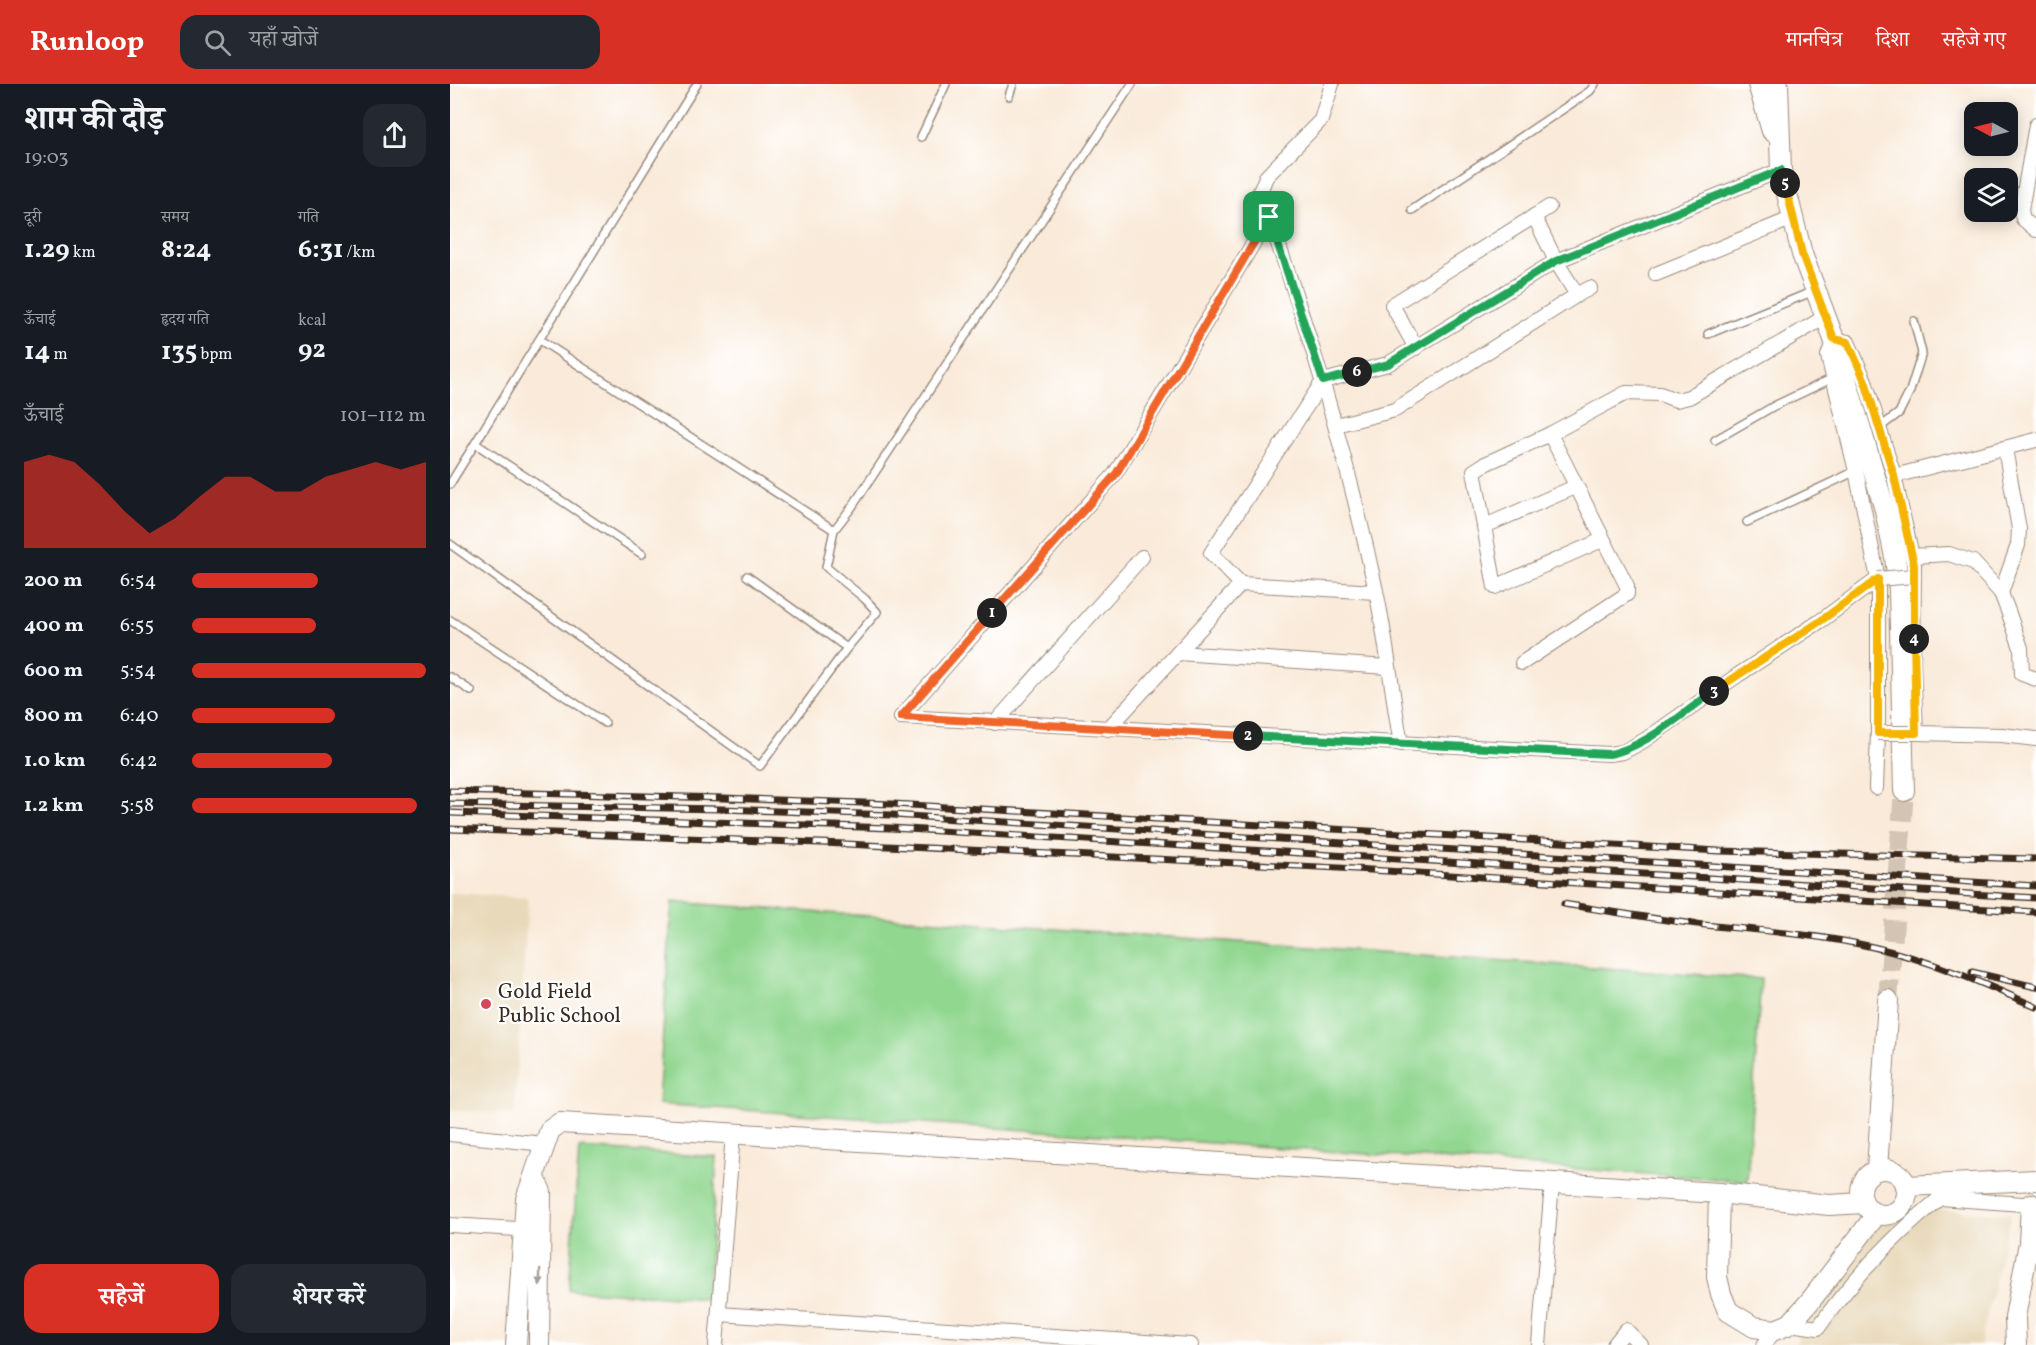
<!DOCTYPE html>
<html lang="hi">
<meta charset="utf-8">
<style>
:root{--surface:#171b24;--page:#242831;--text:#f1f3f6;--muted:#9ea1a6;--accent:#d93025}
body{margin:0;font-family:Vollkorn,"Noto Serif Devanagari",serif;background:var(--page);color:var(--text);height:100vh;display:flex;flex-direction:column;font-size:22px;white-space:nowrap}
*{box-sizing:border-box;margin:0}
p{font-size:20px;color:var(--muted)}
.icon{flex:none;width:33px;height:33px;fill:none;stroke:currentColor;stroke-width:2;stroke-linecap:round;stroke-linejoin:round}
.map{position:relative;flex:1;overflow:hidden}
.panel{display:flex;flex-direction:column;background:var(--surface);width:450px}
.panel>*{flex:none}
.needle{width:39px;rotate:277deg}
.buttons{position:absolute;left:1514px;top:18px;display:grid;gap:12px}
.buttons a{display:grid;place-items:center;width:54px;height:54px;border-radius:12px;background:var(--surface);box-shadow:0 3px 15px #0003;font-size:30px}
.pin{position:absolute;display:grid;place-items:center;width:51px;height:51px;color:#fff;margin:-26px;border-radius:12px;box-shadow:0 3px 9px #0006}
.km{position:absolute;width:30px;height:30px;margin:-15px;border-radius:50%;background:#222;color:#fff;font-size:16px;line-height:30px;text-align:center}
.round{display:grid;place-items:center;flex:none;width:63px;height:63px;border-radius:18px;background:var(--page)}
.head{display:flex;align-items:center;justify-content:space-between;height:102px;padding:0 24px}
h1{font-size:33px;font-weight:700;line-height:45px}
.stats{display:grid;grid-template-columns:repeat(3,1fr);gap:9px;height:102px;padding:6px 24px}
.stats div{display:grid;align-content:center}
.stats b{font-size:26px;font-weight:700}
.stats small{font-size:16px;font-weight:400}
.stats p{font-size:16px}
.chart{height:168px;padding:12px 24px}
.chart p{display:flex;justify-content:space-between}
.chart svg{width:100%;height:108px;margin-top:6px;fill:var(--accent);opacity:.7}
.action{display:flex;gap:12px;margin-top:auto;padding:12px 24px}
.action a{flex:1;height:69px;border-radius:18px;background:var(--accent);color:#fff;font-size:24px;font-weight:700;line-height:69px;text-align:center}
.action a+a{background:var(--page);color:var(--text)}
ul{padding:0 24px;list-style:none;font-size:20px}
li{display:grid;grid-template-columns:96px 72px 1fr;align-items:center;height:45px}
li i{height:15px;border-radius:8px;background:var(--accent)}
header{display:flex;align-items:center;gap:36px;box-sizing:border-box;height:84px;padding:0 30px;background:var(--accent);color:#fff}
header strong{font-size:28px}
nav{display:flex;gap:33px;margin-inline-start:auto;font-size:21px}
.search{width:420px;height:54px;background:var(--page);display:flex;align-items:center;gap:15px;box-sizing:border-box;padding:0 21px;border-radius:18px;color:var(--muted);font-size:22px}
main{display:flex;flex:1;min-height:0}
.map>svg:first-child{display:block}
</style>
<header>
<strong>Runloop</strong>
<div class="search"><svg class="icon" aria-label="search" viewBox="0 0 24 24"><circle cx="10" cy="10" r="6"/><path d="M15 15l6 6"/></svg>यहाँ खोजें</div>
<nav><a>मानचित्र</a><a>दिशा</a><a>सहेजे गए</a></nav>
</header>
<main>
<section class="panel">
<div class="head"><div><h1>शाम की दौड़</h1><p>19:03</p></div><a class="round"><svg class="icon" aria-label="share" viewBox="0 0 24 24"><path d="M12 15V3M7 8l5-5 5 5M5 13v7h14v-7"/></svg></a></div>
<div class="stats">
<div><p>दूरी</p><b>1.29<small> km</small></b></div>
<div><p>समय</p><b>8:24</b></div>
<div><p>गति</p><b>6:31<small> /km</small></b></div>
</div>
<div class="stats">
<div><p>ऊँचाई</p><b>14<small> m</small></b></div>
<div><p>हृदय गति</p><b>135<small> bpm</small></b></div>
<div><p>kcal</p><b>92</b></div>
</div>
<div class="chart"><p><span>ऊँचाई</span>101–112 m</p>
<svg viewBox="0 0 160 44" preserveAspectRatio="none"><path d="M0 44V9L10 6L20 9L30 18L40 29L50 38L60 32L70 23L80 15L90 15L100 21L110 21L120 15L130 12L140 9L150 12L160 9V44z"/></svg>
</div>
<ul>
<li><b>200 m</b>6:54<i style="width:54%"></i></li>
<li><b>400 m</b>6:55<i style="width:53%"></i></li>
<li><b>600 m</b>5:54<i style="width:100%"></i></li>
<li><b>800 m</b>6:40<i style="width:61%"></i></li>
<li><b>1.0 km</b>6:42<i style="width:60%"></i></li>
<li><b>1.2 km</b>5:58<i style="width:96%"></i></li>
</ul>
<div class="action"><a>सहेजें</a><a>शेयर करें</a></div>
</section>
<div class="map">
<svg width="1586" height="1261" viewBox="0 0 1586 1261">
<rect width="100%" height="100%" fill="#fff"/>
<filter id="ink" filterUnits="userSpaceOnUse"><feTurbulence type="fractalNoise" baseFrequency=".0167" numOctaves="2"/><feDisplacementMap in="SourceGraphic" scale="12" xChannelSelector="R" yChannelSelector="G"/><feConvolveMatrix kernelMatrix="1 2 1 2 8 2 1 2 1" color-interpolation-filters="sRGB"/></filter>
<filter id="wash" filterUnits="userSpaceOnUse"><feTurbulence type="fractalNoise" baseFrequency=".008" numOctaves="4" result="noise"/><feDisplacementMap in="SourceGraphic" scale="24" xChannelSelector="R" yChannelSelector="G"/><feGaussianBlur stdDeviation="1.35" result="paint"/><feColorMatrix in="noise" values="0 0 0 0 0 0 0 0 0 0 0 0 0 0 0 0 0 1.4 0 .05"/><feComposite in="paint" operator="in"/></filter>
<g filter="url(#wash)">
<rect width="100%" height="100%" fill="#f9ead9"/>
<g fill="#e8d9ba">
<polygon points="0,809 78,814 64,1030 0,1026"/>
<polygon points="1478,1126 1561,1129 1530,1261 1346,1261 1351,1232 1427,1141"/>
</g>
<g fill="#91d790" stroke="#668057" stroke-width="1.5">
<polygon points="222,818 1311,895 1297,1097 208,1020"/>
<polygon points="129,1064 267,1073 257,1215 119,1206"/>
</g>
</g>
<g filter="url(#ink)">
<g fill="none" stroke-linecap="round" stroke-linejoin="round">
<polyline stroke="#d3c4b4" stroke-width="20" stroke-dasharray="20 10" stroke-linecap="butt" points="1438,916 1454,707"/>
<g stroke="#9a8a7c" stroke-width="10">
<g id="lane">
<polyline points="559,12 563,0"/>
<polyline points="471,53 496,0"/>
<polyline points="962,126 1140,7 1145,0"/>
<polyline points="1258,250 1364,207"/>
<polyline points="90,256 384,446"/>
<polyline points="1429,344 1449,329 1460,307 1472,269 1464,237"/>
<polyline points="1265,356 1324,322 1383,294"/>
<polyline points="26,360 192,470"/>
<polyline points="0,400 247,0"/>
<polyline points="1297,438 1406,387"/>
<polyline points="0,460 310,682 397,564 427,528 415,515 376,483 384,446 402,423 682,0"/>
<polyline points="297,492 397,564"/>
<polyline points="0,536 155,639"/>
<polyline points="0,593 21,607"/>
</g>
</g>
<g stroke="#9a8a7c" stroke-width="16">
<g id="street">
<path d="M882,0l-11,36 -55,57 -6,15c47,130 87,264 116,399 11,51 16,103 25,153"/>
<polyline points="1586,41 1571,126 1573,135 1586,146"/>
<polyline points="1084,132 1106,177 1127,211"/>
<polyline points="1206,190 1343,134"/>
<polyline points="966,264 942,221 1099,123"/>
<polyline points="886,341 945,326 1127,211 1140,204"/>
<polyline points="1444,392 1586,356"/>
<polyline points="1035,442 1125,403"/>
<polyline points="1152,456 1045,503 1024,387 1035,380 1100,350 1176,309 1210,310 1226,316 1239,313 1377,232"/>
<polyline points="1462,472 1499,470 1523,478 1551,509 1558,527 1571,564 1572,590 1586,595"/>
<polyline points="926,508 791,500 761,469 873,297 938,280 1106,177 1331,86"/>
<polyline points="1551,509 1568,461 1569,445 1555,364"/>
<polyline points="728,569 938,583"/>
<polyline points="1072,579 1177,510 1177,502 1100,350"/>
<polyline points="451,633 1159,670 1173,668 1195,656 1288,591 1369,538 1428,495"/>
<polyline points="451,633 665,390 819,133"/>
<polyline points="545,639 692,473"/>
<polyline points="658,645 791,500"/>
<polyline points="1426,704 1428,649 1428,495 1406,387 1378,272 1384,255 1398,258 1415,297 1444,392 1464,481 1463,580 1466,649 1552,651 1586,655"/>
<polyline points="0,1050 94,1060"/>
<polyline points="0,1141 82,1146"/>
<polyline points="269,1230 741,1261"/>
<path d="M1340,1240l28,4c34,-49 76,-92 122,-130l96,7"/>
<polyline points="266,1261 283,1050"/>
<polyline points="1089,1261 1102,1099"/>
<polyline points="1164,1261 1176,1246 1191,1261"/>
<polyline points="1314,1261 1325,1246"/>
</g>
</g>
<g stroke="#9a8a7c" stroke-width="22">
<g id="secondary">
<polyline points="1308,0 1322,47"/>
<polyline points="1328,0 1331,86 1352,170 1384,255 1435,426 1445,473 1449,505 1454,707"/>
<circle cx="1434" cy="1108" r="23"/>
<polyline points="1427,1086 1438,916"/>
<polyline points="85,1094 91,1108 89,1261"/>
<polyline points="1456,1102 1586,1096"/>
<polyline points="1269,1109 1379,1121 1413,1119"/>
<polyline points="66,1261 76,1115 100,1046 110,1039 1269,1109 1267,1193 1271,1210 1278,1227 1304,1243 1325,1246 1340,1240 1361,1216 1426,1131"/>
<polyline points="1566,1261 1565,1233 1579,1159 1581,1120"/>
</g>
</g>
<use href="#lane" stroke="#fff" stroke-width="7"/>
<use href="#street" stroke="#fff" stroke-width="14"/>
<use href="#secondary" stroke="#fff" stroke-width="20"/>
<g stroke="#3b2a1e" stroke-width="7">
<g id="rail">
<polyline points="0,707 273,714 443,720 1269,767 1586,775"/>
<polyline points="0,720 272,725 442,731 1586,802"/>
<polyline points="0,729 441,744 1586,814"/>
<polyline points="0,745 396,760 889,784 1586,828"/>
<path d="M1114,820c50,8 100,17 150,22 54,5 106,9 159,21 57,13 110,36 163,60"/>
<polyline points="1522,888 1586,903"/>
</g>
</g>
<use href="#rail" stroke="#fff" stroke-width="4.5" stroke-dasharray="14" stroke-linecap="butt"/>
<g stroke="#9a8a7c" stroke-width="16" stroke-linecap="butt">
<g id="street-bridge">
<polyline points="1428,495 1464,492"/>
<polyline points="1428,649 1466,649"/>
</g>
</g>
<use href="#street-bridge" stroke="#fff" stroke-width="14"/>
</g>
<defs><path id="oneway-solid" d="M-6-.8H1V-3.2L6.5 0L1 3.2V.8H-6Z" transform="scale(1.5)"/></defs>
<use fill="#a79f9a" href="#oneway-solid" transform="translate(90 1193) rotate(91)"/>
</g>
<g fill="none" stroke-linecap="round" stroke-linejoin="round" filter="url(#ink)">
<g stroke="#fff" stroke-width="12">
<polyline id="split-1" points="542,529 666,390 819,133"/>
</g>
<g stroke="#fff" stroke-width="12">
<polyline id="split-2" points="542,529 451,633 798,652"/>
</g>
<g stroke="#fff" stroke-width="12">
<path id="split-3" d="M798,652l361,18c35,-6 76,-42 105,-63"/>
</g>
<g stroke="#fff" stroke-width="12">
<polyline id="split-4" points="1264,607 1369,538 1428,495 1428,649 1466,649 1464,555"/>
</g>
<g stroke="#fff" stroke-width="12">
<polyline id="split-5" points="1335,99 1352,170 1384,255 1398,258 1415,297 1444,392 1464,481 1464,555"/>
</g>
<g stroke="#fff" stroke-width="12">
<polyline id="split-6" points="907,288 938,280 1106,177 1331,86 1335,99"/>
</g>
<g stroke="#fff" stroke-width="12">
<polyline id="split-7" points="819,133 873,297 907,288"/>
</g>
<use href="#split-1" stroke="#f0652b" stroke-width="8"/>
<use href="#split-2" stroke="#f0652b" stroke-width="8"/>
<use href="#split-3" stroke="#22a559" stroke-width="8"/>
<use href="#split-4" stroke="#f5b400" stroke-width="8"/>
<use href="#split-5" stroke="#f5b400" stroke-width="8"/>
<use href="#split-6" stroke="#22a559" stroke-width="8"/>
<use href="#split-7" stroke="#22a559" stroke-width="8"/>
</g>
<circle fill="#d1495b" stroke="#fff" stroke-width="2" cx="36" cy="920" r="6"/>
<g text-anchor="middle" dominant-baseline="central" stroke-width="4.5" stroke-linejoin="round" paint-order="stroke">
<g font-size="21" fill="#3b2a1e" stroke="#fff" text-anchor="start">
<text x="48" y="908">Gold Field<tspan x="48" dy="24">Public School</tspan></text>
</g>
</g>
</svg>
<div class="buttons">
<a><svg class="needle" viewBox="-14 -14 28 28"><path d="M0-13l5 13h-10z" fill="#e53935"/><path d="M0 13l5-13h-10z" fill="#9ea1a6"/></svg></a>
<a><svg class="icon" aria-label="layers" viewBox="0 0 24 24"><path d="M12 4l9 5-9 5-9-5zM3 14l9 5 9-5"/></svg></a>
</div>
<div class="pin" style="left:819px;top:133px;background:#1e9e55"><svg class="icon" aria-label="arrive" viewBox="0 0 24 24"><path d="M6 21V4h12l-3 4 3 4H6"/></svg></div>
<b class="km" style="left:542px;top:529px">1</b>
<b class="km" style="left:798px;top:652px">2</b>
<b class="km" style="left:1264px;top:607px">3</b>
<b class="km" style="left:1464px;top:555px">4</b>
<b class="km" style="left:1335px;top:99px">5</b>
<b class="km" style="left:907px;top:288px">6</b>
</div>
</main>
